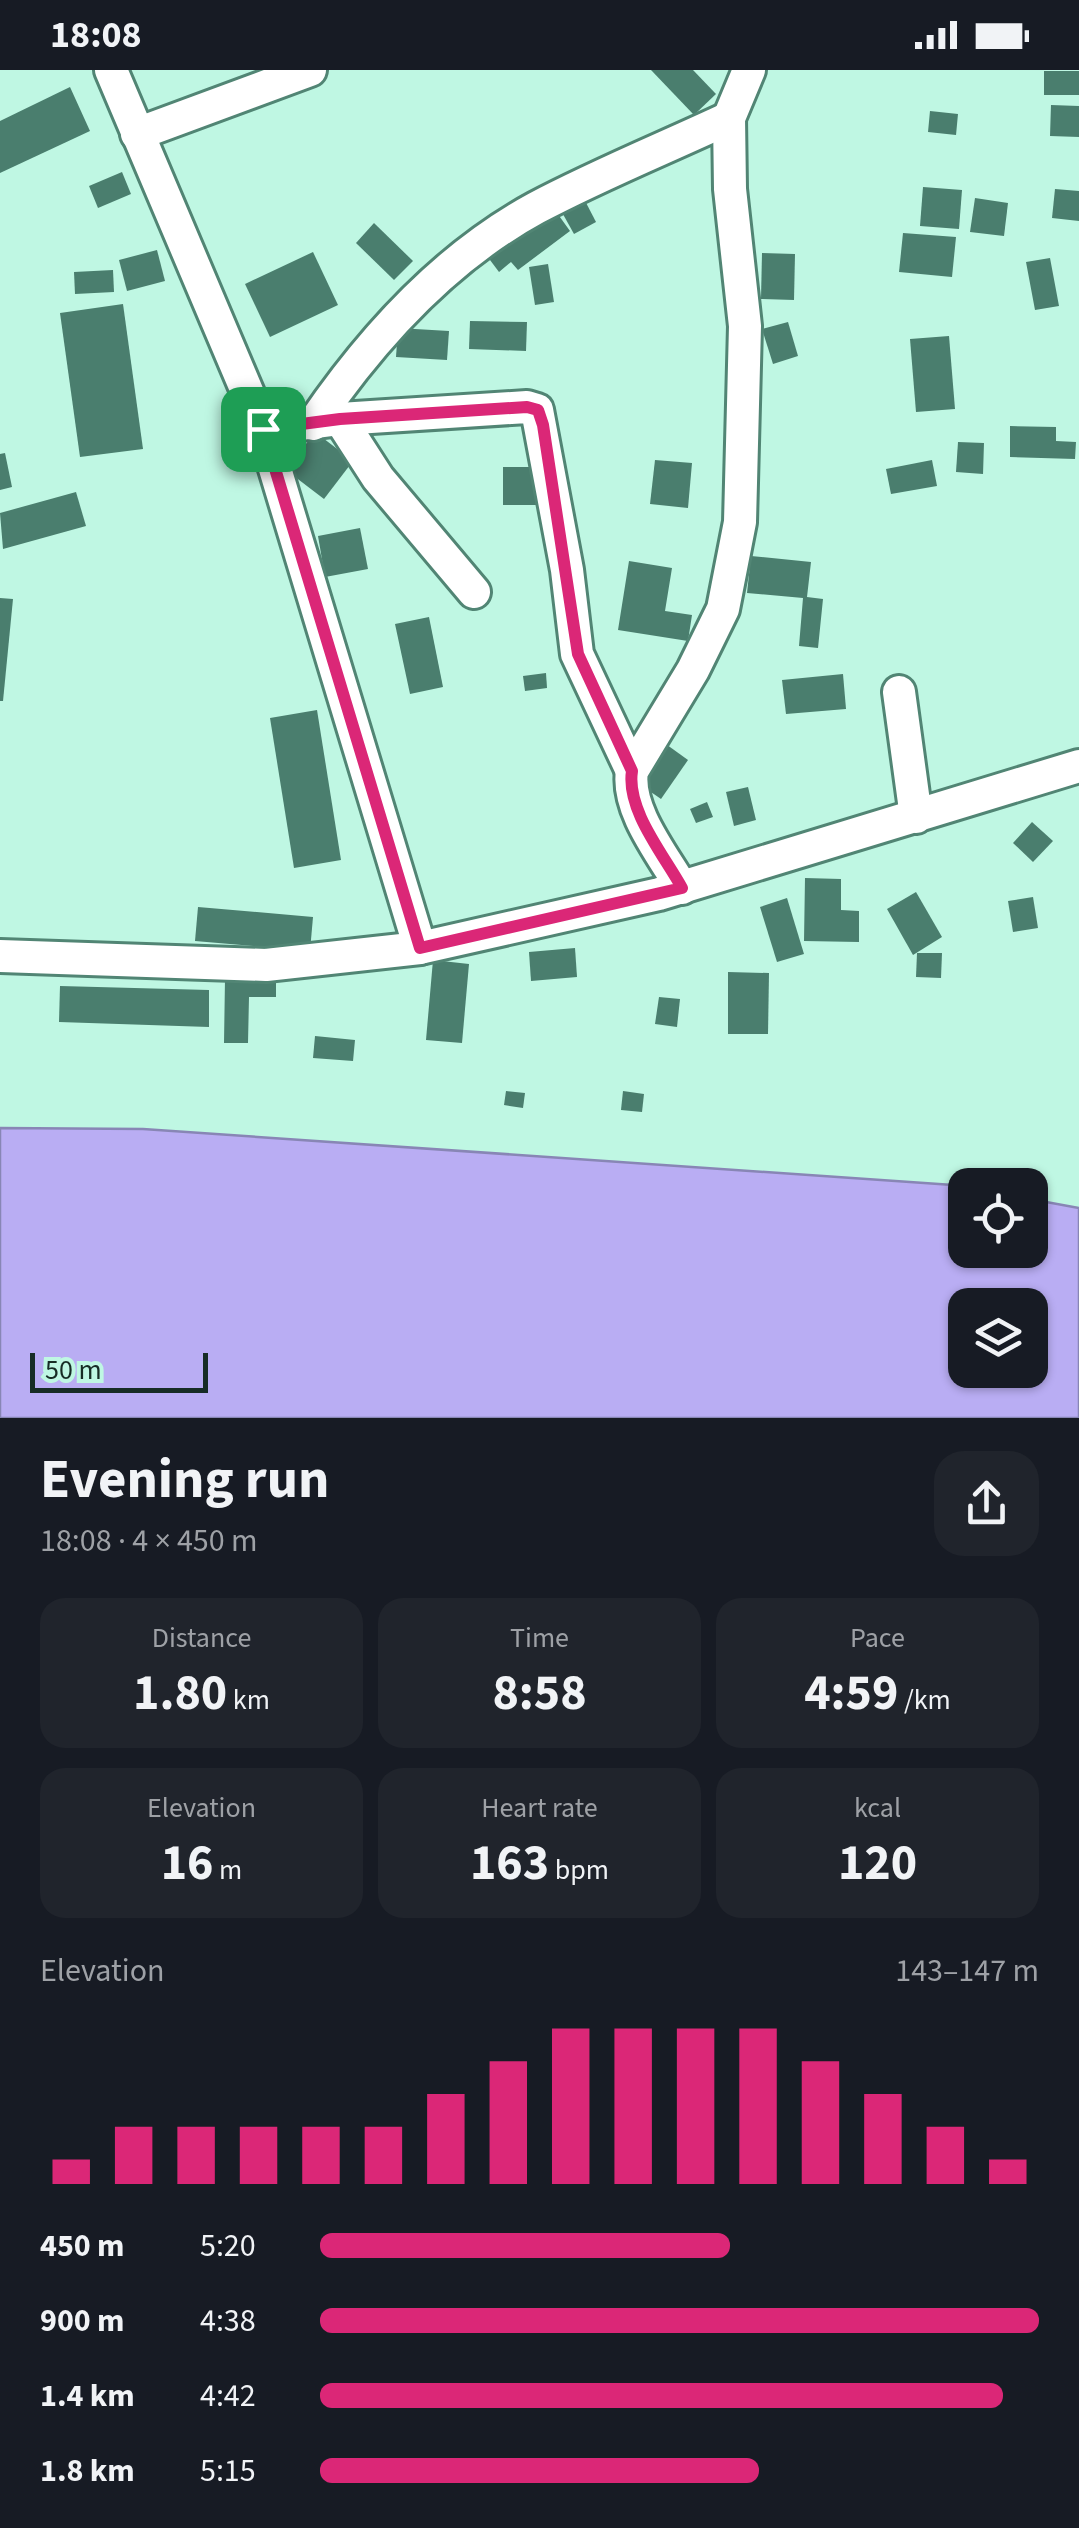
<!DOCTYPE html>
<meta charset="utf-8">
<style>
:root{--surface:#171b24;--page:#20242c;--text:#f1f3f6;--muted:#9ea1a6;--accent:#db2777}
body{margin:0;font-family:"Source Sans 3",sans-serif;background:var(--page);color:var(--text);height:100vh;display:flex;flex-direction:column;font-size:38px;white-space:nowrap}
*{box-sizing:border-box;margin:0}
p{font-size:32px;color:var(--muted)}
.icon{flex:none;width:55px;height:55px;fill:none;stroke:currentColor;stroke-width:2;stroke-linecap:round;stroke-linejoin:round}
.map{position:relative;height:1348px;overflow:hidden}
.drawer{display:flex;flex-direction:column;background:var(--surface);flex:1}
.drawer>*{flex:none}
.buttons{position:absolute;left:948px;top:1098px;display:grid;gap:20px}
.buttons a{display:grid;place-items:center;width:100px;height:100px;border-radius:20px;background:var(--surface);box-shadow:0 2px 8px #0004;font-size:50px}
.scale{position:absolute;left:30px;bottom:25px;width:178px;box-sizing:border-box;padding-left:10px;border:5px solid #172c25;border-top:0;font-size:28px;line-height:35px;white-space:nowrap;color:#172c25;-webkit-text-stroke:8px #bff7e3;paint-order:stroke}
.pin{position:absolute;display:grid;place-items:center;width:85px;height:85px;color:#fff;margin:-42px;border-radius:20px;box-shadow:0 5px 15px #0006}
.round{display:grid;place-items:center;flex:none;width:105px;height:105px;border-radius:30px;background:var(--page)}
.head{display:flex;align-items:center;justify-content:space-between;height:170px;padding:0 40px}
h1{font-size:55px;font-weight:700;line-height:75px}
.stats{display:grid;grid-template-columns:repeat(3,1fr);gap:15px;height:170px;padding:10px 40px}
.stats div{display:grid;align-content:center;border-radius:25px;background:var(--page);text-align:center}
.stats b{font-size:50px;font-weight:700}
.stats small{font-size:28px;font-weight:400}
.stats p{font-size:28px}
.chart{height:280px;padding:20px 40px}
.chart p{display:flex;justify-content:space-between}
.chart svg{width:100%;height:180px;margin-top:10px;stroke:var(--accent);stroke-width:6}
ul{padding:0 40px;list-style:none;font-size:32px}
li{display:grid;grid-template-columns:160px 120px 1fr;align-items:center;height:75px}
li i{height:25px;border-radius:12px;background:var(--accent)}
.status{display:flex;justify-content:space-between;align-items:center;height:70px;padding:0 50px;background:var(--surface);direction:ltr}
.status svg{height:28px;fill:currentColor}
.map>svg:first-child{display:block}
</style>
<div class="status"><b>18:08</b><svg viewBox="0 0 49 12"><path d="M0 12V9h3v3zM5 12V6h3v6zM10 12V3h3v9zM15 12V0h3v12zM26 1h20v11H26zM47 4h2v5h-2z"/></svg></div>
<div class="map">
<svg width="1079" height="1348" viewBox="0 0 1079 1348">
<rect width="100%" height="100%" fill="#bff7e3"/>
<path fill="#b9adf3" stroke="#8886b5" stroke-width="2.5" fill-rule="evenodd" d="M0,1058l143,1 810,56 12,3v62h65v-51l49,9v210h-1079zM965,1235h65v65h-65z"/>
<g fill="#4a7e6e">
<polygon points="651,0 693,0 716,24 694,45"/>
<rect x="1044" y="1" width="35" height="24"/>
<polygon points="70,17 90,61 0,103 0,51"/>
<polygon points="1051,35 1079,36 1079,67 1050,66"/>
<polygon points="930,41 958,44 956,65 928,62"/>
<polygon points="122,102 131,124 98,138 89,116"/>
<polygon points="923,117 962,120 959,159 920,156"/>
<polygon points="1055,119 1079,121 1079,151 1052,148"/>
<polygon points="582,125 596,152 574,164 559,137"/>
<polygon points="975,128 1008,133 1004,166 970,162"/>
<polygon points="552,136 570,161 518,200 511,192 499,202 487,186"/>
<polygon points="374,153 413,191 394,210 356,173"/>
<polygon points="903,163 956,167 952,207 899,202"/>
<polygon points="157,180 165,211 127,221 119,190"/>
<polygon points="313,182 338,235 270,267 245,214"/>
<polygon points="762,183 795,184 794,230 761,229"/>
<polygon points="1050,188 1059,236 1035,240 1026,192"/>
<polygon points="548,194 554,232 535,235 529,197"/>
<polygon points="113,200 114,222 75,224 74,202"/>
<polygon points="123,234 143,379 80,387 60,243"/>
<polygon points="470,251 527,252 526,281 469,279"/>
<polygon points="788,252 798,286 773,294 762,259"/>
<polygon points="398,258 449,261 447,290 396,287"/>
<polygon points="949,266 955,339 916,342 910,269"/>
<polygon points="1010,356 1056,357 1056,371 1076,372 1075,389 1010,387"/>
<polygon points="315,362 353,391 324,429 286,400"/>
<polygon points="958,372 984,373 983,404 956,402"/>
<polygon points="5,383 12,417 0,420 0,384"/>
<polygon points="655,390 692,393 688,438 650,434"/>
<polygon points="932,390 937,416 891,424 886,399"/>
<rect x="503" y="397" width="38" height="38"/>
<polygon points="76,422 86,456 3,479 0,443"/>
<polygon points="360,458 368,499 325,507 318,466"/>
<polygon points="751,486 811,492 807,527 823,529 818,578 799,576 803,528 747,523"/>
<polygon points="629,491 672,498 665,541 692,545 688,571 618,560"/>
<polygon points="0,528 13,529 3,631 0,631"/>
<polygon points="429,547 443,617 410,624 395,554"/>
<polygon points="546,603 547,618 525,621 523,606"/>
<polygon points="843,604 846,639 786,644 782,610"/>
<polygon points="317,640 341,790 294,798 270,648"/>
<polygon points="663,672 688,690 661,729 635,711"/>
<polygon points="748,717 756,750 734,756 726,722"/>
<polygon points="707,732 713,747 696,753 690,739"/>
<polygon points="1032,752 1053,771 1033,792 1013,773"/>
<polygon points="805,808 841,809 841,840 859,841 859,872 804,871"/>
<polygon points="916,822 942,867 913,885 887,839"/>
<polygon points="1033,827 1038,858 1013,862 1008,831"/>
<polygon points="787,828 804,884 777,892 760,837"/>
<polygon points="198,837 313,847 310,881 195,871"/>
<polygon points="575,878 577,907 531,911 529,882"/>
<polygon points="917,883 942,883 941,908 916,907"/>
<polygon points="433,890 469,894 462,973 426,970"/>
<polygon points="728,902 769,903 768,964 728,964"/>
<polygon points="225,909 276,910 276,927 249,927 248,973 224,973"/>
<polygon points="60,916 209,920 209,957 59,952"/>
<polygon points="659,927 680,929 677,957 655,954"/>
<polygon points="315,966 355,970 353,991 313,988"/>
<polygon points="506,1021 525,1023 523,1038 504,1035"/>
<polygon points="623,1021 644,1024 642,1042 621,1040"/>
</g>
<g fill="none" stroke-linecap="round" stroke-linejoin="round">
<g stroke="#518574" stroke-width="38">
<g id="minor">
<polyline points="111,0 263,359 420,878"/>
<polyline points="137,64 310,0"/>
<polyline points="340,349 378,408 474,522"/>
<path d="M313,354c58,-85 131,-166 223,-216 62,-33 129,-60 193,-90"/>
<polyline points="263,359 340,349 527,337 537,340 567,500 577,584 632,701"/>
<polyline points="899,622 916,747"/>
<path d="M682,818c-19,-33 -56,-78 -50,-117l61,-101 30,-61 17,-87 5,-196 -15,-137 -1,-71 20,-48"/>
<polyline points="0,886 266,895 420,878 659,824 1079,696"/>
</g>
</g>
<use href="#minor" stroke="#fff" stroke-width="32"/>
</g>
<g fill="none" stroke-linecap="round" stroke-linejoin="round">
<g stroke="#fff" stroke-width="20">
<path id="route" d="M527,337l11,3 5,15 35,229 54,117c-6,39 32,84 50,117l-262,60 -157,-519 77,-10z"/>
</g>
<use href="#route" stroke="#db2777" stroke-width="12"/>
</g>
</svg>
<div class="buttons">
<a><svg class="icon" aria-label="locate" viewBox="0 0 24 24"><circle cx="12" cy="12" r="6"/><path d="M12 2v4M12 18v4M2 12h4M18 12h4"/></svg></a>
<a><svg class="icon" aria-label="layers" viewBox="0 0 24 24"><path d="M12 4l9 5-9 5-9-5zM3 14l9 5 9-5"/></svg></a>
</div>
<div class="scale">50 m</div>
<div class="pin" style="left:263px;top:359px;background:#1e9e55"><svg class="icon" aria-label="arrive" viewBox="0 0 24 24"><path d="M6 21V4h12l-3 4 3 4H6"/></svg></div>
</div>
<section class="drawer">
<div class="head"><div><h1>Evening run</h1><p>18:08 · 4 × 450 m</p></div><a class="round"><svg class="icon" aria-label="share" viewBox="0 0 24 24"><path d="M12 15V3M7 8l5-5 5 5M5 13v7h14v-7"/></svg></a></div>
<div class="stats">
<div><p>Distance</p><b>1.80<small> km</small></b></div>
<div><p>Time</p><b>8:58</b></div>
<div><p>Pace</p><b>4:59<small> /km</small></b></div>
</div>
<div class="stats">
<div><p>Elevation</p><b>16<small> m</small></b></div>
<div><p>Heart rate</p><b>163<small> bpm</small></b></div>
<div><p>kcal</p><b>120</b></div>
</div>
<div class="chart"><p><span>Elevation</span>143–147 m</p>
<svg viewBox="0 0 160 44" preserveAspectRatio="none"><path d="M5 44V38M15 44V30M25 44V30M35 44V30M45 44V30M55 44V30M65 44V22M75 44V14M85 44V6M95 44V6M105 44V6M115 44V6M125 44V14M135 44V22M145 44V30M155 44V38"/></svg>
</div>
<ul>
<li><b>450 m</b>5:20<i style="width:57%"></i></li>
<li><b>900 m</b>4:38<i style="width:100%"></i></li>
<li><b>1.4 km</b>4:42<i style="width:95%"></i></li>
<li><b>1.8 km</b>5:15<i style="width:61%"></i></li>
</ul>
</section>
